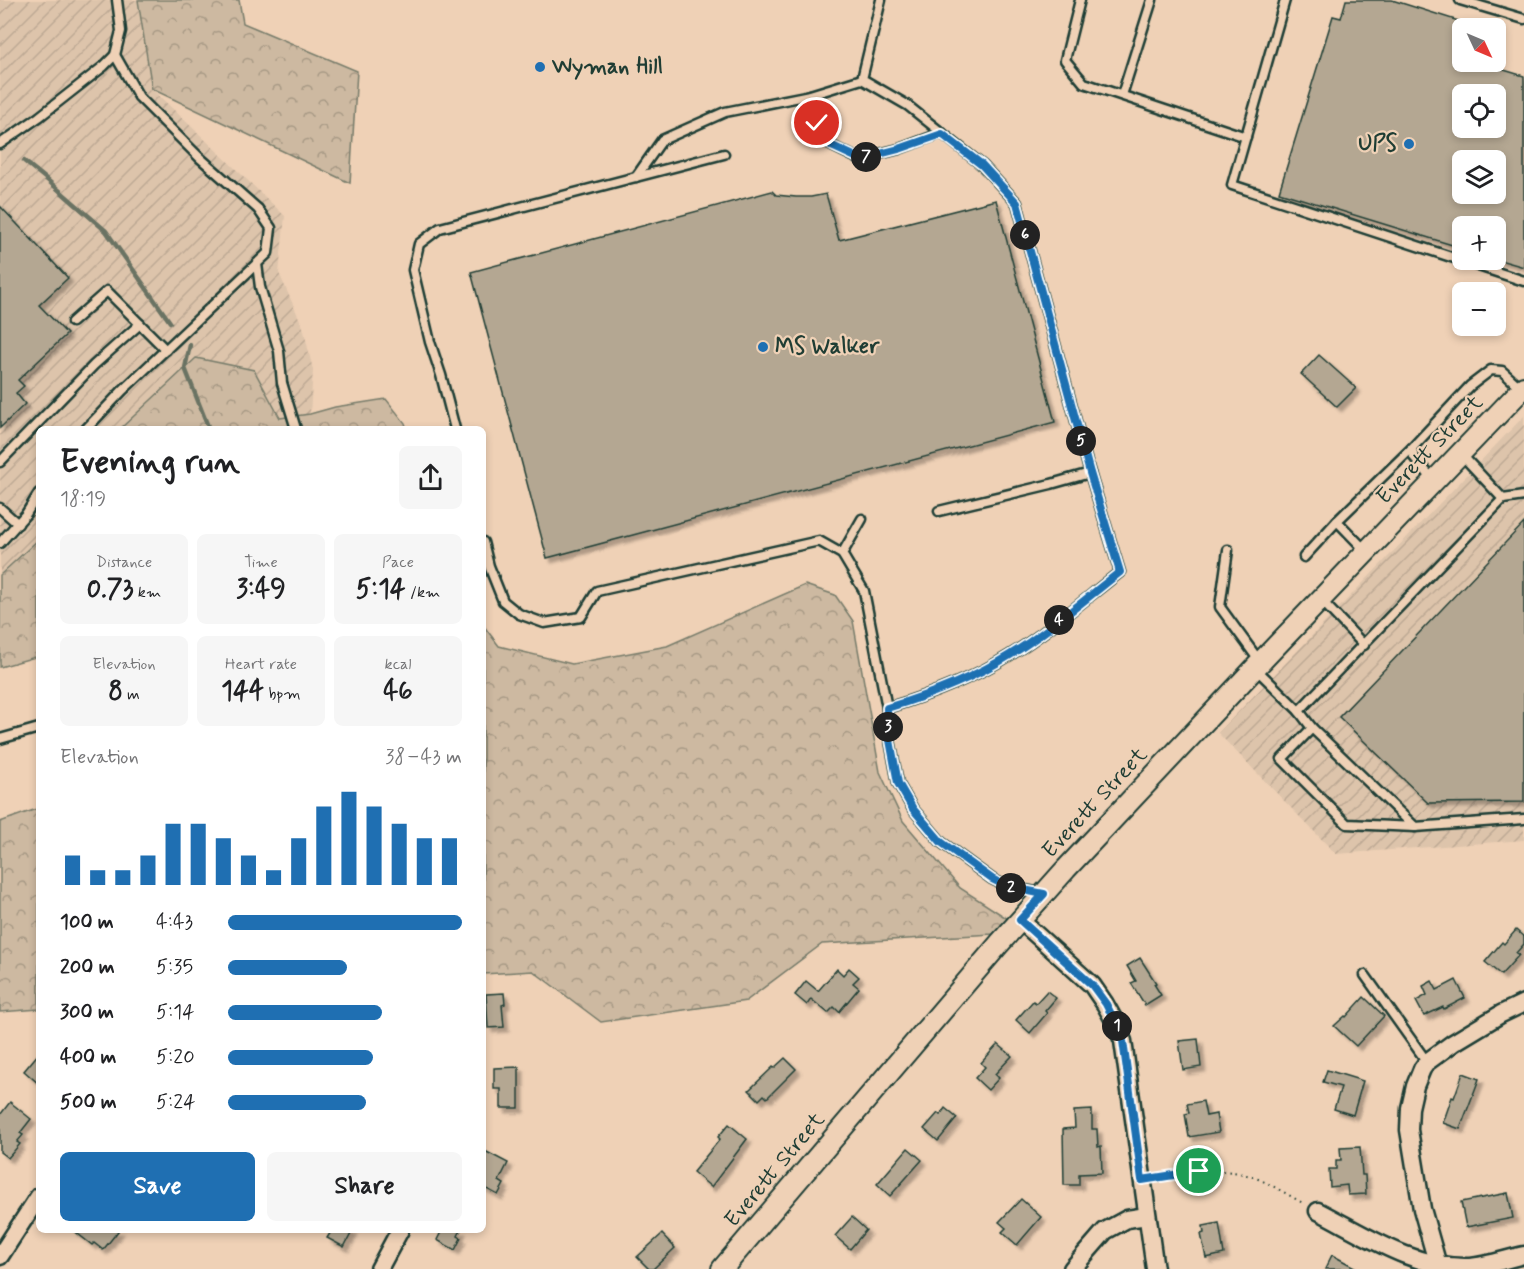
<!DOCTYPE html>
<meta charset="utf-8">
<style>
:root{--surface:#fff;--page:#f6f6f6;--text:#202124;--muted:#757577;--accent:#1f6fb2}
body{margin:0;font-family:Mynerve,sans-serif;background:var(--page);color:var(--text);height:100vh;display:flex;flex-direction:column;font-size:22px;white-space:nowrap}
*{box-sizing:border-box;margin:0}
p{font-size:20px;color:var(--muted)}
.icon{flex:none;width:33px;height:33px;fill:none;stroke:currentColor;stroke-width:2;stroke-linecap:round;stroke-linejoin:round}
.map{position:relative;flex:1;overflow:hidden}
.drawer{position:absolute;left:36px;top:426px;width:450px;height:807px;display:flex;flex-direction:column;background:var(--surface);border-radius:9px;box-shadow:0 3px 9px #0003}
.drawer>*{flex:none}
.needle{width:39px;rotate:134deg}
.fabs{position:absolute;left:1452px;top:18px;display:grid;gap:12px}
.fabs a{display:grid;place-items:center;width:54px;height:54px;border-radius:9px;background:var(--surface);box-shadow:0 3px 9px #0003;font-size:30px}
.pin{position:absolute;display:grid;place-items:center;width:51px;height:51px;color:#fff;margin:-26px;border:3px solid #fff;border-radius:50%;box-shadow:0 2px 6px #0007}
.km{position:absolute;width:30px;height:30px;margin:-15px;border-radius:50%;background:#222;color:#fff;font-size:16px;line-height:30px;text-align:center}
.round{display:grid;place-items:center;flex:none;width:63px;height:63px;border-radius:9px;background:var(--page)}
.summary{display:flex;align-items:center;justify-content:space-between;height:102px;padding:0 24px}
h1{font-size:33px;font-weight:700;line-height:45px}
.figures{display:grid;grid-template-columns:repeat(3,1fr);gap:9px;height:102px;padding:6px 24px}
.figures div{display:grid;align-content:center;border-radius:9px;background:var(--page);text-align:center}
.figures b{font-size:26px;font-weight:700}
.figures small{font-size:16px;font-weight:400}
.figures p{font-size:16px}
.chart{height:168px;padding:12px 24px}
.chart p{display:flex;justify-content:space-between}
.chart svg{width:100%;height:108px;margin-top:6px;stroke:var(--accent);stroke-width:6}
.primary-button{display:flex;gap:12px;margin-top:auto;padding:12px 24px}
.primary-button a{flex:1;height:69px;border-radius:9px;background:var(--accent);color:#fff;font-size:24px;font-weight:700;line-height:69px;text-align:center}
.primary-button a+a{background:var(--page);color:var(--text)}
ul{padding:0 24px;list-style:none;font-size:20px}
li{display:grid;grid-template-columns:96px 72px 1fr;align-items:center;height:45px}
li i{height:15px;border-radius:8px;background:var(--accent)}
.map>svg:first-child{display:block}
</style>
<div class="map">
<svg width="1524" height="1269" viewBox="0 0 1524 1269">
<defs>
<pattern id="industrial-furrows" width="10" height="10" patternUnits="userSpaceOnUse" patternTransform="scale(1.5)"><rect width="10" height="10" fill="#ddc4ab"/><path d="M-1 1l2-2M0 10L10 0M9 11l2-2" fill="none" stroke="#bda994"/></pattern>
<pattern id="forest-crowns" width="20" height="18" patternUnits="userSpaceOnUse" patternTransform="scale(1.5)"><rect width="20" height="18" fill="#cdb9a1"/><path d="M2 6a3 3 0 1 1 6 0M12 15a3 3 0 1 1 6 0" fill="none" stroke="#a69884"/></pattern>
<filter id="shadow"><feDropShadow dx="4.5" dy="4.5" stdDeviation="1.5" flood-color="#0004"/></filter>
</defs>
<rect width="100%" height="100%" fill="#efd1b6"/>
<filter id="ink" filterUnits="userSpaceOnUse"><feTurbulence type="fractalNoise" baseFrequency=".0167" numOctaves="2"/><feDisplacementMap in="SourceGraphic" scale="12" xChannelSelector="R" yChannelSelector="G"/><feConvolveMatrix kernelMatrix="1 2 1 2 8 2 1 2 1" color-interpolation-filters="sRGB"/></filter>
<g filter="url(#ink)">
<g fill="url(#industrial-furrows)">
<polygon points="0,0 138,0 152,89 285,216 279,273 303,327 313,370 310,414 280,418 254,370 196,358 120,429 39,429 39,539 0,575"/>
<polygon points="1524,416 1524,840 1336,854 1218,733"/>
</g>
<g fill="url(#forest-crowns)" stroke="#767b6a" stroke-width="1.5">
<polygon points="138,0 239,0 243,23 357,71 350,183 152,89"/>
<polygon points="196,358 254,370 280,418 310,414 335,407 386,399 405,423 407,429 120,429"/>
<polygon points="39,539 39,656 0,667 0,575"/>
<polygon points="805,585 835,595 853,621 880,772 903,821 960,888 1008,919 993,934 822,944 746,1001 601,1022 533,971 483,974 483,625 499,646 572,664 667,646"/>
<polygon points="39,808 39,1009 0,1012 0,822"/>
</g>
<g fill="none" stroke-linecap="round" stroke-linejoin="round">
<g stroke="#6b7363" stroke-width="4.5">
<polyline points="24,161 45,178 106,231 170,322"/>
<polyline points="190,345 185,368 209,429"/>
</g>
</g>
<g fill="#b4a792" stroke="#1f3d34" stroke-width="1.5" fill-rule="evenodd" filter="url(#shadow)">
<path d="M1346,0h46l70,22v40h23l-1,2 40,12v191l-28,-8v-33h-34v22l-183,-56 54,-176 8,2zM1462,94h34v34h-34zM1462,160h34v34h-34z"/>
<polygon points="772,191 776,195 796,197 811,197 826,194 839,240 996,200 1055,422 547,558 471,272"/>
<polygon points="0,206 68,278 39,305 67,334 18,380 24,386 16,393 25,404 0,428"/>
<polygon points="1319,355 1356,388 1337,407 1301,374"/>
<polygon points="1524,523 1524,802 1428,803 1339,717"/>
<polygon points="1516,930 1524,937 1524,944 1516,953 1519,955 1501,975 1485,962 1502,942 1504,944"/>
<polygon points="1140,958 1156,983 1154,984 1161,995 1145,1005 1131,983 1136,981 1127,966"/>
<polygon points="849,968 859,977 853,983 859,988 839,1012 834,1007 828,1013 811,999 807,1005 795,995 806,981 818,991 837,969 843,975"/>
<polygon points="1456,980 1465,998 1444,1009 1443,1007 1424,1016 1416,1001 1427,995 1423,986 1432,981 1437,990"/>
<polygon points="1047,991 1056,998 1045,1011 1047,1013 1030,1033 1016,1020 1033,1001 1036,1003"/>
<polygon points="504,993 505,1004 502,1005 504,1027 488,1028 486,994"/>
<polygon points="1364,997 1384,1016 1356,1046 1334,1026 1345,1016 1346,1017"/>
<polygon points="1198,1039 1201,1067 1183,1070 1179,1041"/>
<polygon points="998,1044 1012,1056 995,1074 999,1078 988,1090 975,1078 985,1067 981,1063"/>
<polygon points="39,1053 39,1084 24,1071"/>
<polygon points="785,1058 796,1069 767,1098 764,1095 759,1100 749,1090 773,1067 774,1068"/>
<polygon points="519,1067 519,1108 501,1108 501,1089 494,1089 494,1068"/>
<polygon points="1327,1070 1363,1081 1353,1115 1334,1109 1341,1087 1323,1082"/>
<polygon points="1463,1073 1479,1079 1460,1129 1443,1123 1452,1097 1454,1098"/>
<polygon points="1203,1101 1206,1116 1216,1114 1219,1132 1189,1137 1185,1114 1189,1113 1187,1104"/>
<polygon points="10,1102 31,1119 20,1133 23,1135 17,1142 20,1144 8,1158 0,1152 0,1115"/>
<polygon points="945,1108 957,1118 938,1141 924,1129 938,1113 940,1115"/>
<polygon points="1092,1110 1092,1129 1097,1129 1098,1147 1101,1146 1102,1173 1079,1174 1079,1185 1064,1185 1063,1129 1075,1128 1074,1111"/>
<polygon points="729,1124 747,1139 711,1187 693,1172 720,1139 718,1137"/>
<polygon points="1360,1147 1362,1175 1365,1175 1366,1194 1348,1195 1347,1185 1330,1187 1329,1169 1336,1169 1336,1160 1341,1160 1340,1148"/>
<polygon points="908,1148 922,1160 890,1196 877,1184"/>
<polygon points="483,1150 508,1163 499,1181 504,1184 498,1195 483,1187"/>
<polygon points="1508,1193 1513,1218 1466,1227 1461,1202"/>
<polygon points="1021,1199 1041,1217 1017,1245 1002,1232 1006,1228 999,1222"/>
<polygon points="852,1217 866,1230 850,1249 835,1236"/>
<polygon points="1219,1223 1224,1254 1206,1258 1201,1234 1204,1233 1203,1226"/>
<polygon points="73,1230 119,1230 103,1250 94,1243 92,1245"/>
<polygon points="332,1230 353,1230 344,1247 327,1238"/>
<polygon points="442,1230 461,1230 458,1236 461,1238 455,1250 437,1240"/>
<polygon points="662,1234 675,1248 653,1269 649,1269 637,1257"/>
<polygon points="1332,1255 1358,1269 1325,1269"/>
</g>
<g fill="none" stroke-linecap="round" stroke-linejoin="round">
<g stroke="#1f3d34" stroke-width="13">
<g id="service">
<polyline points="881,0 862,79 907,105 982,165 1017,203 1090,473 1051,484 939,511"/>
<polyline points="1080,0 1065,60 1084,83 1246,137"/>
<polyline points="1285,0 1232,185 1524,281"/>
<polyline points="1460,0 1524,19"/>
<polyline points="810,95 817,123 832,146 859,159 899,149 942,133"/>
<polyline points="1122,95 1152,0"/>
<polyline points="0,144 39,117 104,66 115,55 121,31 117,0"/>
<polyline points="636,177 662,140 725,112 810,95 862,79"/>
<polyline points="257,264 260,287 279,351 282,383 296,429"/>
<polyline points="72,322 107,291 166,350"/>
<polyline points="86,429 123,390 268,253 271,228 258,209 199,157 139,97 115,55"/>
<polyline points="455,429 441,375 430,342 413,270 419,244 440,228 724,154"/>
<polyline points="1460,453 1503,499"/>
<polyline points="0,462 94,365 140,324"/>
<polyline points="1434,481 1414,457 1412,448 1470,386 1491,370 1502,371 1522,389"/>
<polyline points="0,508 18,524"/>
<polyline points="862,519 842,554 864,591 887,708 887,724 898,783 913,809 941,842 992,879 1008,887 1041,893"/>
<polyline points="483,542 489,566 503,601 519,614 544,623 581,617 597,591 819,541 842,554"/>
<polyline points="0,543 26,514 39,493"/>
<polyline points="1228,550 1220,607 1260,662"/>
<polyline points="1366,551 1337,521 1412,448"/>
<polyline points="1304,557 1337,521"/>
<polyline points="1321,600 1364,645"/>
<polyline points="1255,668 1299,711 1312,728 1415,827 1524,819"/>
<path d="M887,708c43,-13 85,-29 123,-53 39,-24 74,-55 110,-83l-30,-99"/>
<polyline points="1299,711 1503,499 1524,496"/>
<polyline points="1312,728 1282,759 1347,824 1415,827"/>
<polyline points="0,739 39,728"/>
<polyline points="1365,975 1427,1062"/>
</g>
</g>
<g stroke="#1f3d34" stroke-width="21">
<g id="minor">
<polyline points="1020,920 1092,985 1105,1004 1115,1022 1123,1041 1155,1269"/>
<path d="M1318,1211c47,24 96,58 151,56 18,-1 37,-8 55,-12"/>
<polyline points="0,1256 39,1196"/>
<polyline points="379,1269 400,1230"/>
<polyline points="1072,1269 1105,1231 1127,1219 1147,1216"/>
<polyline points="1439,1269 1422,1209 1409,1130 1410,1108 1415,1086 1422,1069 1427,1062 1453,1043 1501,1014 1524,1003"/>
</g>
</g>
<g stroke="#1f3d34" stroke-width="24">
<polyline id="tertiary" points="722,1269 999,944 1066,869 1255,668 1524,387"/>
</g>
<path stroke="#1f3d34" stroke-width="2" stroke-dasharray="1.5 4.5" stroke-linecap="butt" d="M1157,1178c31,-5 62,-12 93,-2 19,6 37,19 55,28"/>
<use href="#service" stroke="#efd1b6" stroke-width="8"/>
<use href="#minor" stroke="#efd1b6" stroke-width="16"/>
<use href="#tertiary" stroke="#efd1b6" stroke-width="20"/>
</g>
</g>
<g fill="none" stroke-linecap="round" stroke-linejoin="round" filter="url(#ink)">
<g stroke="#fff" stroke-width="12">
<path id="route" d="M817,123l15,23 28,13 39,-10 43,-15 40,31 35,38 73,270 30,99c-36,28 -71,59 -110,83 -38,24 -80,40 -123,53v16l11,59 15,26 28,33 51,37 16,8 36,7 -24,26 72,65 14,19 9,18 8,19 19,139 57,-9"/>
</g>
<use href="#route" stroke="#1f6fb2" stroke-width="8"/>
</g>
<g fill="#1f6fb2" stroke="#efd1b6" stroke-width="2">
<circle cx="540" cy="67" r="6"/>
<circle cx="1409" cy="144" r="6"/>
<circle cx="763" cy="347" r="6"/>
</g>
<g text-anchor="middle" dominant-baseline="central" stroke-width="4.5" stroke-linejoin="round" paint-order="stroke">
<g font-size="22" font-weight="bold" fill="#1f3d34" stroke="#efd1b6" text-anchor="start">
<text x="552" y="67">Wyman Hill</text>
<text x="1397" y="144" text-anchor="end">UPS</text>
<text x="775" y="347">MS Walker</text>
</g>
<g font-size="22" fill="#1f3d34" stroke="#efd1b6">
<text transform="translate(1430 450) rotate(-46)">Everett Street</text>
<text transform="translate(1095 803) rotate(-47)">Everett Street</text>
<text transform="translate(775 1170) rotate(-50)">Everett Street</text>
</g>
</g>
</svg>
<div class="fabs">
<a><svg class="needle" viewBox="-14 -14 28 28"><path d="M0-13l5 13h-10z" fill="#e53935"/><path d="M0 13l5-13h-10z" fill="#757577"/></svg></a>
<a><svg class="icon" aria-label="locate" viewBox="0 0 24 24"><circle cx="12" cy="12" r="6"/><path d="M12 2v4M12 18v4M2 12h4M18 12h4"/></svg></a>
<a><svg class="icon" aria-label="layers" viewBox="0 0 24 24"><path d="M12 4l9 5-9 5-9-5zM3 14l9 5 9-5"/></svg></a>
<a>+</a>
<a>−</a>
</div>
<div class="pin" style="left:1199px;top:1171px;background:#1e9e55"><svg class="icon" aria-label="arrive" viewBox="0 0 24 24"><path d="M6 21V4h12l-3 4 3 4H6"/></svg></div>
<div class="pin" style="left:817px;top:123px;background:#d93025"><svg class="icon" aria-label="check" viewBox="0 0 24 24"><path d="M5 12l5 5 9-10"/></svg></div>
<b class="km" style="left:1117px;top:1026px">1</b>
<b class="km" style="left:1011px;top:888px">2</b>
<b class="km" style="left:888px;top:727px">3</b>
<b class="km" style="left:1059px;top:620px">4</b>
<b class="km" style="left:1081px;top:441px">5</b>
<b class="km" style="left:1025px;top:235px">6</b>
<b class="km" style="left:866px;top:157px">7</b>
<section class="drawer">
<div class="summary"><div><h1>Evening run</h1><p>18:19</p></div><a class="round"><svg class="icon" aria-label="share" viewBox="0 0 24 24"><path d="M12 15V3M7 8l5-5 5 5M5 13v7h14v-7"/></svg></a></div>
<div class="figures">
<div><p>Distance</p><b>0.73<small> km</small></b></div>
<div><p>Time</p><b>3:49</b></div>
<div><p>Pace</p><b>5:14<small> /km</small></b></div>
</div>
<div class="figures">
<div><p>Elevation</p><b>8<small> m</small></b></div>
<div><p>Heart rate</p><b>144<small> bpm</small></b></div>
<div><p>kcal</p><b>46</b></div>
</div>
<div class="chart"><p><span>Elevation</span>38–43 m</p>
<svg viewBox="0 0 160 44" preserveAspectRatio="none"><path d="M5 44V32M15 44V38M25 44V38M35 44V32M45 44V19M55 44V19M65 44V25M75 44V32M85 44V38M95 44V25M105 44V12M115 44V6M125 44V12M135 44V19M145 44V25M155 44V25"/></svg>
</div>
<ul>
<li><b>100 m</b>4:43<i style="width:100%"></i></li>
<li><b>200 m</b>5:35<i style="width:51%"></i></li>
<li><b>300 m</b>5:14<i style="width:66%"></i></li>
<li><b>400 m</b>5:20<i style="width:62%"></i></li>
<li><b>500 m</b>5:24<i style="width:59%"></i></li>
</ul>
<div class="primary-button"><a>Save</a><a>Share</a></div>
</section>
</div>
